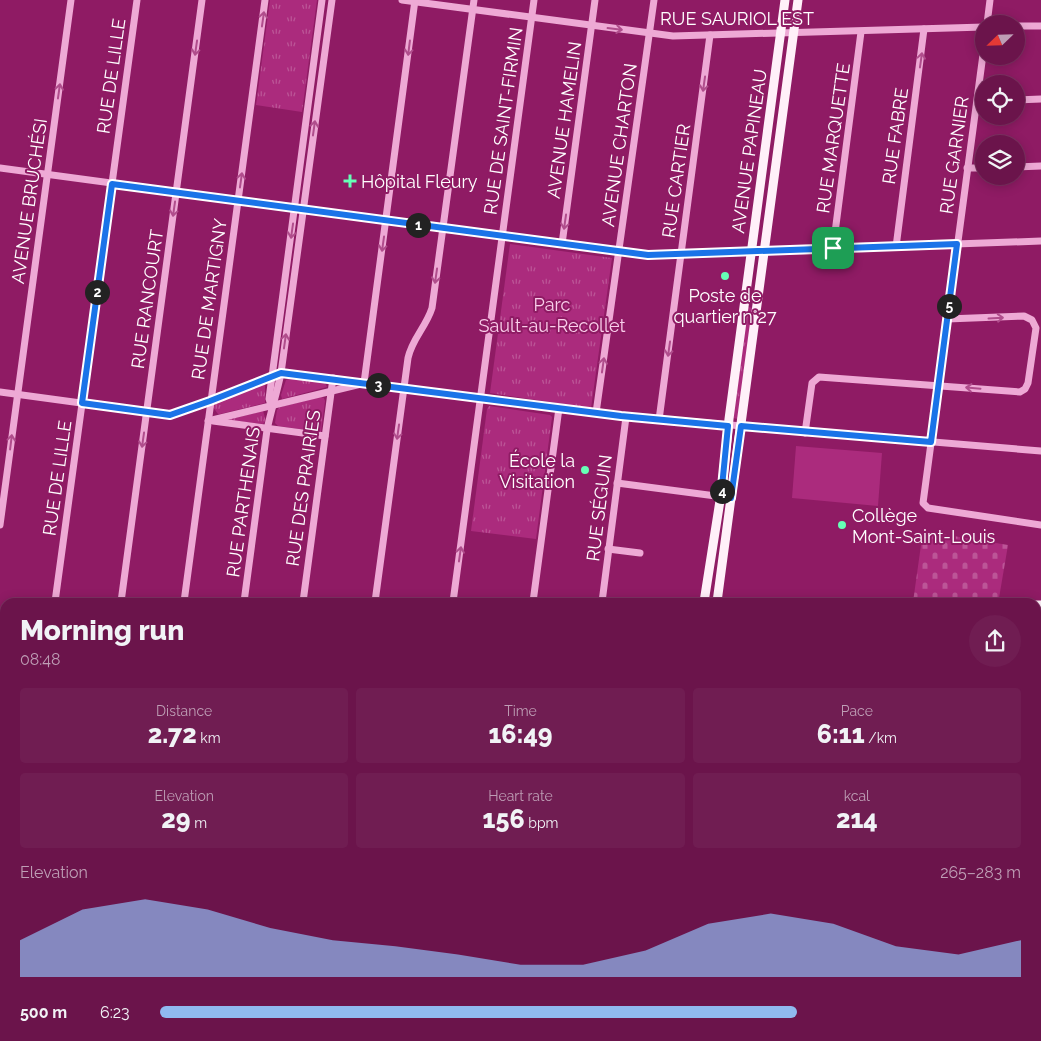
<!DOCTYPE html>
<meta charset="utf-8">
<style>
:root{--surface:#6b144b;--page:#701d52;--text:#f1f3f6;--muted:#be9eb5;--line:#7e3363;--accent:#90b9f0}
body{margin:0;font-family:Raleway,sans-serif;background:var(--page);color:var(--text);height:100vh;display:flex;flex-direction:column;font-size:19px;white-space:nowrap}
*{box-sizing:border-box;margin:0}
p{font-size:16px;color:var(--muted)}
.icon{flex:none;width:28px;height:28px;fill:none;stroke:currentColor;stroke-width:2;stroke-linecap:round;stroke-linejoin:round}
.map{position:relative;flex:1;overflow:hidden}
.sheet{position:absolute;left:0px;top:598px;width:1041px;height:444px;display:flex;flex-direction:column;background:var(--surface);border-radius:15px 15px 0 0;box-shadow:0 2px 12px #0003,0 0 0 1px var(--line)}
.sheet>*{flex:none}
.needle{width:32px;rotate:247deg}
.buttons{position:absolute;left:975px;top:15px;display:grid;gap:10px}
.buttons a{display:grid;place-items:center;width:50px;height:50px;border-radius:50%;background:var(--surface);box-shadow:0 2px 12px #0003,0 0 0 1px var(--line);font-size:25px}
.pin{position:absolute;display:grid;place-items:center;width:42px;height:42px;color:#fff;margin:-21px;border-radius:10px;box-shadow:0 2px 8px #0006}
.km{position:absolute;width:25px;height:25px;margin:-12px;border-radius:50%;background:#222;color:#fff;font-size:14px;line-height:25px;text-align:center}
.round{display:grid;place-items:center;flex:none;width:52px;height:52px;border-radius:26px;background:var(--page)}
.summary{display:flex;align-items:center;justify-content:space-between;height:85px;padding:0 20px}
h1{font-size:28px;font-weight:800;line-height:38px}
.figures{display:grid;grid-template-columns:repeat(3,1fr);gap:8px;height:85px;padding:5px 20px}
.figures div{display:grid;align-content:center;border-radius:5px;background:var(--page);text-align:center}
.figures b{font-size:25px;font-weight:800}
.figures small{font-size:14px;font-weight:400}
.figures p{font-size:14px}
.chart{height:140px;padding:10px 20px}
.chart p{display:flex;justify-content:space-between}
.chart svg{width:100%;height:90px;margin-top:5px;fill:var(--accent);opacity:.7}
ul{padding:0 20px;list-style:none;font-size:16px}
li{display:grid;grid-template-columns:80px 60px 1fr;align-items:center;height:38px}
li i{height:12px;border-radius:6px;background:var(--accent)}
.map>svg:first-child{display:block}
</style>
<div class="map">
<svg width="1041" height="1041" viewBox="0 0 1041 1041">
<defs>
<pattern id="grass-tufts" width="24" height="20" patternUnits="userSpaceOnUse" patternTransform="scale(1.25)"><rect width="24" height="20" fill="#ab2b7d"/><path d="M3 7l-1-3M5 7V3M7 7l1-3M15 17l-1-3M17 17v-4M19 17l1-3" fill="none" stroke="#bc5597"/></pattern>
<pattern id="forest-firs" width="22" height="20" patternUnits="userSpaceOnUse" patternTransform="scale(1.25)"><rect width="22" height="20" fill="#ab2b7d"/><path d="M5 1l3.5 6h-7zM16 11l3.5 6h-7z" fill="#bc5597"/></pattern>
<pattern id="cemetery-stones" width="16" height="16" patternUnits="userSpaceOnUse" patternTransform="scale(1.25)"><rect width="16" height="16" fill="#ab2b7d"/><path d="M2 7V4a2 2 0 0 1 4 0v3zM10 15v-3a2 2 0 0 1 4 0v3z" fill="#bc5597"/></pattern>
<pattern id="water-rules" width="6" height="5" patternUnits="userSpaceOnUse" patternTransform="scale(1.25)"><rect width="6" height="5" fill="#964376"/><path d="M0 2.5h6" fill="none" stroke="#a65f8b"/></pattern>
</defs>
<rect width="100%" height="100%" fill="#8f1b64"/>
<g fill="url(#grass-tufts)">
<polygon points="270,0 317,0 302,112 256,105"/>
<polygon points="510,244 612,258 591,408 490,393"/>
<polygon points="748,307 753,308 738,419 733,418"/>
<polygon points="293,377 324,381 327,387 282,399 281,395 286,380"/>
<polygon points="265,382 265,403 220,414 218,414 213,407 218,400"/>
<polygon points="321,397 324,398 325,401 321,432 278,426 275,423 277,410 280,407"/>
<polygon points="489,406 550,415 552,417 536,539 471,531 487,409"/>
<polygon points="263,411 266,421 263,424 227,420"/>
<polygon points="5,762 5,1015 0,1008 0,763"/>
</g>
<g fill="url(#forest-firs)">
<polygon points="0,877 5,878 5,974 0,975"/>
<polygon points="290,1036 356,1036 356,1041 283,1041"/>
</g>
<polygon fill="url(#cemetery-stones)" points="923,531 1008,545 999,598 913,602"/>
<polygon fill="#ab2b7d" points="796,446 882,453 878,506 792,498"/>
<g fill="url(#water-rules)" stroke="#f09cd3">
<polygon points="1036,866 1041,866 1041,1041 690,1041 693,1036 1036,1036"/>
<polygon points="0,1009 5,1015 5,1036 290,1036 283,1041 274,1039 271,1041 0,1041"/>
<polygon points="407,1036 560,1036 558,1041 410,1041"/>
<polygon points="619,1036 672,1036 670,1041 616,1041"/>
</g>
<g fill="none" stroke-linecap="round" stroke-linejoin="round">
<g stroke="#eea9d5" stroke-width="7">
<polyline points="402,0 673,36 984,27"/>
<polyline points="987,24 990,0"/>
<polyline points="1016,26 1041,26"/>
<polyline points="984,47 923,503 928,508 1041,525"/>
<polyline points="1016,100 1041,99"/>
<polyline points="1016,167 1041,166"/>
<polyline points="0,168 647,255 1041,241"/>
<polyline points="967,168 984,168"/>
<polyline points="562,244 595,0"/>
<polyline points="896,247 924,29"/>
<polyline points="833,248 861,32"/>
<polyline points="364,383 415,0"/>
<polyline points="0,392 169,415 210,401 281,373 634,417 1041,451"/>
<polyline points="271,405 269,399 322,0"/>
<polyline points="596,413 654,0"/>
<polyline points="659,420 710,35"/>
<polyline points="208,421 361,384"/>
<polyline points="213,421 325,436"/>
<polyline points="805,433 812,383 819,377 1020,392 1025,389 1028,383 1036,328 1032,320 1024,316 947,319"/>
<polyline points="617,483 731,498"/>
<polyline points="0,525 71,0"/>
<polyline points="608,549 640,553"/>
<polyline points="55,602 137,0"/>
<polyline points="121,602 202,0"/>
<polyline points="184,602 265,0"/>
<path d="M244,602l23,-172c4,-20 10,-37 14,-57l51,-373"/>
<polyline points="303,602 333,378"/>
<path d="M375,602l33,-244c4,-19 18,-31 24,-50l42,-308"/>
<polyline points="453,602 534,0"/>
<polyline points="533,602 559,408"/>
<polyline points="602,602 626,417"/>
<polyline points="0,651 5,651"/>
<polyline points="1036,688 1041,688"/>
<polyline points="0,760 5,759"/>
<polyline points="396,1036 397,1041"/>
</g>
<g stroke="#fff0f9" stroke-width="9">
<polyline points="704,602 722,488 729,419 785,0"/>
<polyline points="717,602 798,0"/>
<polyline points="1036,605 1041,605"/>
<polyline points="0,618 5,618"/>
<polyline points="1036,620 1041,620"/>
<polyline points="0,632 5,633"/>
</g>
<g stroke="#fff" stroke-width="10">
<polyline points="580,1041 582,1036"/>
<polyline points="595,1041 597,1036"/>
</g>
</g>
<defs><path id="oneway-shaft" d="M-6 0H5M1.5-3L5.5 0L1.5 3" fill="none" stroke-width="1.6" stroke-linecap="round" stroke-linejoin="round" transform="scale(1.25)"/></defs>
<g stroke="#b04d8c">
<use href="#oneway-shaft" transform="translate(263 19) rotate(-82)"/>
<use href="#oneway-shaft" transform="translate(615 29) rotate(7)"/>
<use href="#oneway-shaft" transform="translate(196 48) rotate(98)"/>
<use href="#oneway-shaft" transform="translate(409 48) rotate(97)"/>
<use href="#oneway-shaft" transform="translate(921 60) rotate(-82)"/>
<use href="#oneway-shaft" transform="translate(704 84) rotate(98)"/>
<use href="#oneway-shaft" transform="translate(59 91) rotate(-82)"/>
<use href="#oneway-shaft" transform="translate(314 128) rotate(-82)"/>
<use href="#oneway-shaft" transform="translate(241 180) rotate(-82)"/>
<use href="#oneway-shaft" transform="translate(174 209) rotate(98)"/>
<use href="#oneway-shaft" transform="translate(565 222) rotate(98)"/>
<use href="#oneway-shaft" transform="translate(292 231) rotate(98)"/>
<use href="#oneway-shaft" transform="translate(383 244) rotate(98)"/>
<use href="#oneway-shaft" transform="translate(436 276) rotate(98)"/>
<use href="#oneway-shaft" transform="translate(996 318) rotate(-3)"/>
<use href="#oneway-shaft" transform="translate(285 341) rotate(-82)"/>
<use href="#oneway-shaft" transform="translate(669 349) rotate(98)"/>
<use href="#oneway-shaft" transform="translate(603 365) rotate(-82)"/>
<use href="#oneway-shaft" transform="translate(973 388) rotate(-175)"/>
<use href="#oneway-shaft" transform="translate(398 432) rotate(98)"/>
<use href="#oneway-shaft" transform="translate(143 440) rotate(98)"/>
<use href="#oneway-shaft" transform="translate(11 442) rotate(-83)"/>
<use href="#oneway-shaft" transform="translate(460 554) rotate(-82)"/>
</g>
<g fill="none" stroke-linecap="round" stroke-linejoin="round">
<g stroke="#fff" stroke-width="10">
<polygon id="route" points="112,184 648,255 957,244 931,442 741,426 731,498 721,497 728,426 621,416 281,373 210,401 170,415 82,403"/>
</g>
<use href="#route" stroke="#1a73e8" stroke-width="6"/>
</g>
<g fill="#66ffb6" stroke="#8f1b64" stroke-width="2">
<path d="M347.5 173.5h5v5h5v5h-5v5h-5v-5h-5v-5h5z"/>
<circle cx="725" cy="276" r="5"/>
<circle cx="585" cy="470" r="5"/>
<circle cx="842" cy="525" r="5"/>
</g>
<g text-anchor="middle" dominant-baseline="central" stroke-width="4" stroke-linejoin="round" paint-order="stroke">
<g font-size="18" fill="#fff" stroke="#8f1b64">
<text x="737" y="18">RUE SAURIOL EST</text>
<text transform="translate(111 76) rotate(-82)">RUE DE LILLE</text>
<text transform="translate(564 120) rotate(-82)">AVENUE HAMELIN</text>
<text transform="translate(503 121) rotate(-82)">RUE DE SAINT-FIRMIN</text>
<text transform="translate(895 136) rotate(-82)">RUE FABRE</text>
<text transform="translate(833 138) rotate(-82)">RUE MARQUETTE</text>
<text transform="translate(619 145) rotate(-82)">AVENUE CHARTON</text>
<text transform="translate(749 151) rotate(-82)">AVENUE PAPINEAU</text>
<text transform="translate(954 155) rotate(-82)">RUE GARNIER</text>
<text transform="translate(676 181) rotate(-82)">RUE CARTIER</text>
<text transform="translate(29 201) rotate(-82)">AVENUE BRUCHÉSI</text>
<text transform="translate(147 299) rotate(-82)">RUE RANCOURT</text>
<text transform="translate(209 299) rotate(-82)">RUE DE MARTIGNY</text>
<text transform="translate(57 478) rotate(-82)">RUE DE LILLE</text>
<text transform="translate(303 488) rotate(-82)">RUE DES PRAIRIES</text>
<text transform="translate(243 502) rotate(-82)">RUE PARTHENAIS</text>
<text transform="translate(599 508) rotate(-83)">RUE SÉGUIN</text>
</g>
<g font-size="18" fill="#fff" stroke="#8f1b64" text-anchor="start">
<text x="361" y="181">Hôpital Fleury</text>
<text x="725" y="295" text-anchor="middle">Poste de<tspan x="725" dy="21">quartier n°27</tspan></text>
<text x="575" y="460" text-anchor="end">École la<tspan x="575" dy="21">Visitation</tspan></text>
<text x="852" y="515">Collège<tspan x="852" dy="21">Mont-Saint-Louis</tspan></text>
</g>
<g font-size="18" fill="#facfeb" stroke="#8f1b64">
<text x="552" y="304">Parc<tspan x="552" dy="21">Sault-au-Recollet</tspan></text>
</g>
</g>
</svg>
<div class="buttons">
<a><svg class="needle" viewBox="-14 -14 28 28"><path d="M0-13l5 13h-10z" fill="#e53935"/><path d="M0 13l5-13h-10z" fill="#be9eb5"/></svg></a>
<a><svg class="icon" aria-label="locate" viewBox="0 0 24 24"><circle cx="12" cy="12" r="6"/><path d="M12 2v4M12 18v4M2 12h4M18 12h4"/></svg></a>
<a><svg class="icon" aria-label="layers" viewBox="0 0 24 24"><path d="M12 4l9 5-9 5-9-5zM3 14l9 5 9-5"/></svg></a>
</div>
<div class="pin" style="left:833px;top:248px;background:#1e9e55"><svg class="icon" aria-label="arrive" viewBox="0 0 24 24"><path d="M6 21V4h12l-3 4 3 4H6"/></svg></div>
<b class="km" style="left:418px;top:225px">1</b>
<b class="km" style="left:97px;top:292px">2</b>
<b class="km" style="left:378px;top:385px">3</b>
<b class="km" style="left:722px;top:491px">4</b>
<b class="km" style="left:949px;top:306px">5</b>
<section class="sheet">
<div class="summary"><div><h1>Morning run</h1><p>08:48</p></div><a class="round"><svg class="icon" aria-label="share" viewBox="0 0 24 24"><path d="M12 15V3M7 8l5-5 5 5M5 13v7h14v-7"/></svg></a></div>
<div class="figures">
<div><p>Distance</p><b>2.72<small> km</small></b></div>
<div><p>Time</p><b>16:49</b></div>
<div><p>Pace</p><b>6:11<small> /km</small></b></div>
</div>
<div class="figures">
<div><p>Elevation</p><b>29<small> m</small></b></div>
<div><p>Heart rate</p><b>156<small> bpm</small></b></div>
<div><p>kcal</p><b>214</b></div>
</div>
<div class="chart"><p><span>Elevation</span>265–283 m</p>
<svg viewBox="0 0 160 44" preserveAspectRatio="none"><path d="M0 44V26L10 11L20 6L30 11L40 20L50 26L60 29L70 33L80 38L90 38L100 31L110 18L120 13L130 18L140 29L150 33L160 26V44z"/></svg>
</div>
<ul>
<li><b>500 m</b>6:23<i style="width:74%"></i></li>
</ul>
</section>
</div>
